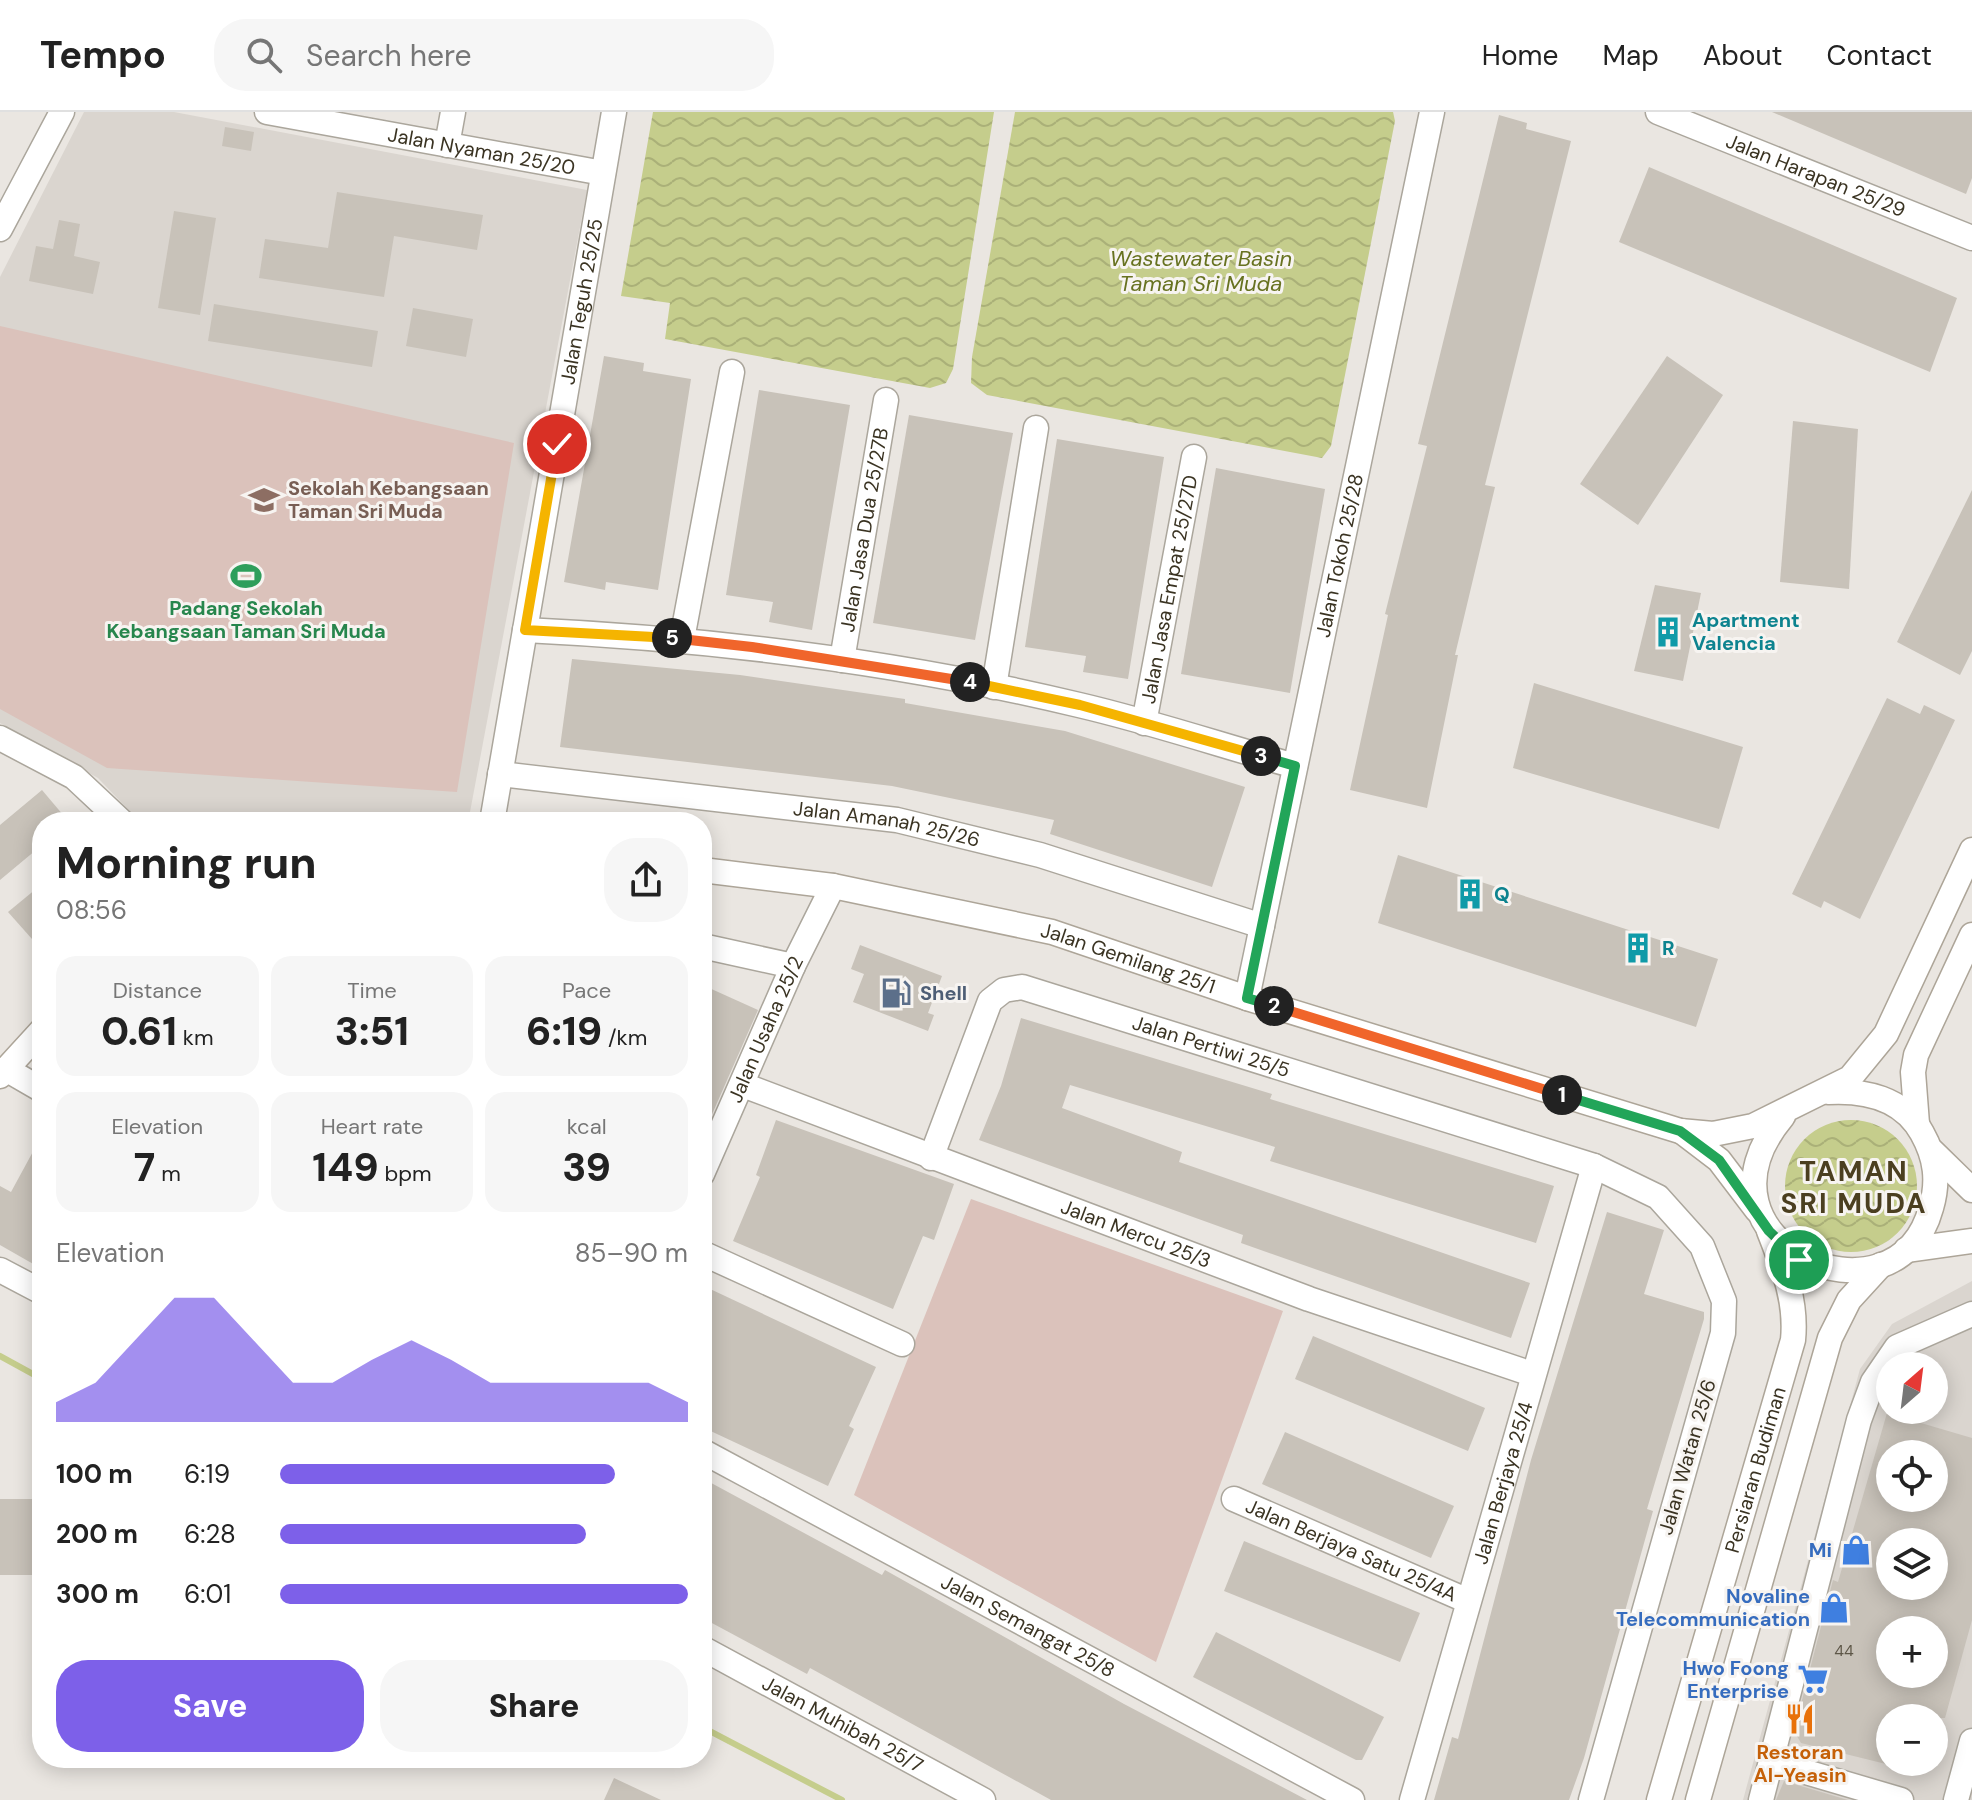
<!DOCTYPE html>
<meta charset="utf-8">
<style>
:root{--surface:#fff;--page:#f6f6f6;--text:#222;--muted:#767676;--line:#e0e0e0;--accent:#7d60e9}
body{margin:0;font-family:"DM Sans",sans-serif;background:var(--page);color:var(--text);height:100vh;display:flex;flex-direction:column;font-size:30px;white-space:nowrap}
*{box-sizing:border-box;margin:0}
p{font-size:26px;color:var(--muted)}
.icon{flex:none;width:44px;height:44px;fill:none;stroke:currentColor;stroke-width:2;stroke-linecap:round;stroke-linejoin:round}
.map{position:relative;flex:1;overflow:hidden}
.sheet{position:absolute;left:32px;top:700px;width:680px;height:956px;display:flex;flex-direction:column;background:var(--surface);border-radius:32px;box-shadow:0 4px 20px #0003}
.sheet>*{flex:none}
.needle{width:52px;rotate:28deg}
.controls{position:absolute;left:1876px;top:1240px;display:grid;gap:16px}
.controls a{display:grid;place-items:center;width:72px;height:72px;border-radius:50%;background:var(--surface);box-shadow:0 4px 20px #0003;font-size:40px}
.pin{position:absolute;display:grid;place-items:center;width:68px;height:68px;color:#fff;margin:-34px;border:4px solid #fff;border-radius:50%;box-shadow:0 2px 8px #0007}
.km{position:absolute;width:40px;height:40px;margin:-20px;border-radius:50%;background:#222;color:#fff;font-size:22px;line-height:40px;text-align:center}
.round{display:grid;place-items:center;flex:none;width:84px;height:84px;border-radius:32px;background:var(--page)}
.summary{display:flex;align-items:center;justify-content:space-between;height:136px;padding:0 24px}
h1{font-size:44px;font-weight:800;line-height:60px}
.figures{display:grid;grid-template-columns:repeat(3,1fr);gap:12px;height:136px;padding:8px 24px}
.figures div{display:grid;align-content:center;border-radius:20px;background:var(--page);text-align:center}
.figures b{font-size:40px;font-weight:800}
.figures small{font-size:22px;font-weight:400}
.figures p{font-size:22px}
.chart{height:224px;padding:16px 24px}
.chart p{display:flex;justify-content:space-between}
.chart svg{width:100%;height:144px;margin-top:8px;fill:var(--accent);opacity:.7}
.action{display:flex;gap:16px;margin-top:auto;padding:16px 24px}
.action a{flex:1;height:92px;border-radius:32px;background:var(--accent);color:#fff;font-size:32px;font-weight:800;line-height:92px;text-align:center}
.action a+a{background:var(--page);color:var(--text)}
ul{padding:0 24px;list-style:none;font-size:26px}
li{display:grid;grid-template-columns:128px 96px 1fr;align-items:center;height:60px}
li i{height:20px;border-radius:10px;background:var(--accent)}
header{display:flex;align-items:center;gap:48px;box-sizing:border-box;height:112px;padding:0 40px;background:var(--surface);border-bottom:2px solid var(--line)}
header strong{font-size:38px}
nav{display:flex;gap:44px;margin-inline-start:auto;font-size:28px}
.search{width:560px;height:72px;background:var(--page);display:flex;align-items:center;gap:20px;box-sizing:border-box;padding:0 28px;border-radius:32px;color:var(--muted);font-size:30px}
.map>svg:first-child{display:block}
</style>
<header>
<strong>Tempo</strong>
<div class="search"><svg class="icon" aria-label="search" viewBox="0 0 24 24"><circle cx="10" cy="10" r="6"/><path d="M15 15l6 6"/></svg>Search here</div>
<nav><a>Home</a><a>Map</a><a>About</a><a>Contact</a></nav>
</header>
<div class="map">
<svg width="1972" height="1688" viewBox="0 0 1972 1688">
<defs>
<pattern id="water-waves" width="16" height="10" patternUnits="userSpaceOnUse" patternTransform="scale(2)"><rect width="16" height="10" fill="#c5cd8c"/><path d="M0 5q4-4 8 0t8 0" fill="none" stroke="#aab078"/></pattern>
</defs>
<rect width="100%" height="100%" fill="#eae6e1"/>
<g fill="#dad5cf" fill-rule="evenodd">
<polygon points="84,0 174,0 587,78 470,700 382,710 140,710 98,666 0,611 0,165"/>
<path d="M1972,1169v519h-229l117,-431 32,-45zM1890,1254h44v44h-44zM1890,1342h44v44h-44zM1890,1430h44v44h-44zM1890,1518h44v44h-44zM1890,1606h44v44h-44z"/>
</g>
<g fill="#dbc2bb">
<polygon points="0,214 514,331 457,680 107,656 0,597"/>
<polygon points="971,1087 1283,1199 1156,1550 854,1383"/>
</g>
<g fill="url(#water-waves)">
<polygon points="653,0 994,0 953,257 946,271 930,276 665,227 670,191 621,184"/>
<polygon points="1015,0 1393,0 1395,9 1331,334 1322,346 987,283 971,271 972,245"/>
<circle cx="1851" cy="1074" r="66"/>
</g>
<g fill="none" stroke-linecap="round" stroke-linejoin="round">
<g stroke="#c5cd8c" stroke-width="6">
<polyline points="0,1244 42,1267"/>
<polyline points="702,1615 842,1688"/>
</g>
</g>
<g fill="#c8c2b9" fill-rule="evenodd">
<polygon points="1772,0 1972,0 1972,66 1966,82"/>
<polygon points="1499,3 1527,11 1526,17 1571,29 1485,373 1495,375 1455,543 1458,543 1427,696 1350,678 1388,503 1385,502 1427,334 1418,332"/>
<polygon points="225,15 254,20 251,39 222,34"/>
<polygon points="1649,55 1957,186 1930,260 1619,130"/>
<polygon points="337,80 483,103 477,138 394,124 384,185 259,166 265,127 328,136"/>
<polygon points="174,99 216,106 200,203 158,196"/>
<polygon points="59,108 80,112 74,144 100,150 93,182 29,169 36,134 53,137"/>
<polygon points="214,192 378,219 372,255 208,229"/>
<polygon points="413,196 473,207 466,245 406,234"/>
<polygon points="604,244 644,251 643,259 691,267 658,478 606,470 605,478 564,470"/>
<polygon points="1667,244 1723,283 1638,413 1580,372"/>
<polygon points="759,278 850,293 812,518 769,510 773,490 726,483"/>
<polygon points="909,303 1013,321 975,528 873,511"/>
<polygon points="1793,309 1858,317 1849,477 1780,470"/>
<polygon points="1057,327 1164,345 1128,567 1083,560 1086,544 1025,535"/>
<polygon points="1216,356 1325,377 1290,581 1181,562"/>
<polygon points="1972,378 1972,539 1960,563 1897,530"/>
<polygon points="1655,473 1701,481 1683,569 1634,559"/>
<polygon points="572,547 740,563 905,587 905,591 1065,619 1245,675 1212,775 1050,722 1054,708 998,696 892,674 560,635"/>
<polygon points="1534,571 1743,635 1719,717 1513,656"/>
<polygon points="1887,586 1920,602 1924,593 1955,608 1860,807 1824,789 1821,796 1792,782"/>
<polygon points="42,678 69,710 42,710 42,733 0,768 0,713"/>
<polygon points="1398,743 1718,847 1696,915 1378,811"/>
<polygon points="42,772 42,818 32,827 8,800"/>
<polygon points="860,833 942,864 928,901 934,903 928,919 853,890 864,862 851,857"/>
<polygon points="707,875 758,898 702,1025 702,885"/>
<polygon points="1021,906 1272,982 1270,987 1554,1074 1536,1131 1270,1049 1275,1035 1070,973 1062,996 1182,1040 1179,1050 1530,1171 1511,1226 1241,1131 1243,1123 979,1028 1001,974"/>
<polygon points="776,1008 954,1072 934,1128 923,1124 893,1197 733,1129 760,1065 756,1063"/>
<polygon points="42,1023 42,1157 0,1133 0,1074 11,1080"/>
<polygon points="1607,1100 1664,1118 1644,1182 1704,1200 1704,1207 1647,1397 1653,1399 1584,1646 1569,1688 1434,1688 1452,1625 1458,1627 1531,1348"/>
<polygon points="708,1176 876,1255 849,1314 854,1317 828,1374 702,1315 702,1189"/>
<polygon points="1313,1224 1485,1296 1468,1339 1295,1267"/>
<path d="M1887,1301l85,25v182l-27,98h-55v47l-89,-22 -7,-12 39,-151 5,2zM1890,1342h44v44h-44zM1890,1430h44v44h-44zM1890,1518h44v44h-44z"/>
<polygon points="1285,1320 1454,1394 1431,1446 1262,1372"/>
<polygon points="702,1366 882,1463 885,1458 1124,1592 1307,1688 1051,1688 810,1556 807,1562 710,1510 702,1506"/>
<rect x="0" y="1387" width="42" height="76"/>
<polygon points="1244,1429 1420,1501 1400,1550 1224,1479"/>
<polygon points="1216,1520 1384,1605 1362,1648 1356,1648 1193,1565"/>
<polygon points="614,1666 661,1688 604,1688"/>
<polygon points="1784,1669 1848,1688 1776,1688"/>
</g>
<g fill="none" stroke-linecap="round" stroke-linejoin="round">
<g stroke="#aba69c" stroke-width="27">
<g id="street">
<path id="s1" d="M267,0l336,61"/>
<path id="s2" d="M1658,0l314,126"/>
<polyline points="447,33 453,0"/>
<polyline points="0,117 62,0"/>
<path d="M525,518c187,9 372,31 554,75 73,17 144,41 216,61"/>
<polyline points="682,527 732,260"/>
<path id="s3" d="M842,548l44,-260"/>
<polyline points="994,575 1036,316"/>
<path id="s4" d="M1144,611l50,-266"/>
<polyline points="0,626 74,665 122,710"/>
<path id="s5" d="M500,662l397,46 143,35 222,71"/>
<path id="s6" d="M492,710l122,-710"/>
<polyline points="702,834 793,854"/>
<path id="s7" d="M1247,886l185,-886"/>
<polyline points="6,957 42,978"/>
<path id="s8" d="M743,973l566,214 223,75"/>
<path id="s9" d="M931,1046l59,-157 14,-11 18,-3 572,179 64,31 44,49 22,55 -1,32 -132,467"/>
<path id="s10" d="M702,1062l91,-208 40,-80"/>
<polyline points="702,1141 902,1232"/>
<polyline points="0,1158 42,1180"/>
<path id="s11" d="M702,1339l650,349"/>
<path id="s12" d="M1234,1387l234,102"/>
<path id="s13" d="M702,1536l281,152"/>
<polyline points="1772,1650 1901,1688"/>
<path id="s14" d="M1412,1688l182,-634"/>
<polyline points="1761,1688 1859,1308 1873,1270 1897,1235 1972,1202"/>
<polyline points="1956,1688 1972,1629"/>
</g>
</g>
<g stroke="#ada598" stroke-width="27">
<g id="secondary">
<path id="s15" d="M702,758l131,16 219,46 195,66 433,133 33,3 40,-8 97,-48 36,-44 86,-184"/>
<polyline points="0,964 42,918"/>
<path d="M1783,1004c-106,127 113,222 148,92 8,-27 5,-50 -9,-75 -19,-35 -58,-43 -94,-41"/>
<polyline points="1917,1012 1913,960 1916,943 1972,823"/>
<polyline points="1681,1019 1719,1048 1757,1098"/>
<polyline points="1932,1039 1972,1078"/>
<polyline points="1906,1138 1972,1129"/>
<path id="s16" d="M1659,1688l134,-460c4,-40 -10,-73 -24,-109"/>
<polyline points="1698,1688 1830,1226 1849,1188 1881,1153"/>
</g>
</g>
<use href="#street" stroke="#fff" stroke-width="24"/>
<use href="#secondary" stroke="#fff" stroke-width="24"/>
</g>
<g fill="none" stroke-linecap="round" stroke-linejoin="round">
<g stroke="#fff" stroke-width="16">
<polyline id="split-1" points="1562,983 1680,1019 1719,1048 1769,1119 1799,1148"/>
</g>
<g stroke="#fff" stroke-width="16">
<polyline id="split-2" points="1274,894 1562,983"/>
</g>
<g stroke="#fff" stroke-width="16">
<polyline id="split-3" points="1261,644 1295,654 1247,886 1274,894"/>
</g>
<g stroke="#fff" stroke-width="16">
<polyline id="split-4" points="970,570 1080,593 1261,644"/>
</g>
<g stroke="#fff" stroke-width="16">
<polyline id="split-5" points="672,526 752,535 970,570"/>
</g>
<g stroke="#fff" stroke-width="16">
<polyline id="split-6" points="557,332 525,518 672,526"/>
</g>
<use href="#split-1" stroke="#22a559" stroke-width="10"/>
<use href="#split-2" stroke="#f0652b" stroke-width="10"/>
<use href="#split-3" stroke="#22a559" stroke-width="10"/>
<use href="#split-4" stroke="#f5b400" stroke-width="10"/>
<use href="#split-5" stroke="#f0652b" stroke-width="10"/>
<use href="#split-6" stroke="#f5b400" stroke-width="10"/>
</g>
<defs>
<g id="school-bare" transform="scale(2.4)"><path d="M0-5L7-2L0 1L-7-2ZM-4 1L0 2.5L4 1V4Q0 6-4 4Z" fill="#8d6e63" stroke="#f7f4f1" stroke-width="2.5" paint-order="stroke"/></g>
<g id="stadium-bare" transform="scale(2.4)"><path d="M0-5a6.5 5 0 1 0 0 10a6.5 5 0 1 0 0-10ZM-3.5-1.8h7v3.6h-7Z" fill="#2e9e5b" stroke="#f7f4f1" stroke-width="2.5" paint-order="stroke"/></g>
<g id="building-bare" transform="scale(2.4)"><path d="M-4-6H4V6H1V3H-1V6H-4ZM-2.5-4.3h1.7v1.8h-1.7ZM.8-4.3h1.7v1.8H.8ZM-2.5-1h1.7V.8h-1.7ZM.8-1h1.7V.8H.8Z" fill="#0f9aa8" stroke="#f7f4f1" stroke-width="2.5" paint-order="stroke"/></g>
<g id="fuel-bare" transform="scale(2.4)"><path d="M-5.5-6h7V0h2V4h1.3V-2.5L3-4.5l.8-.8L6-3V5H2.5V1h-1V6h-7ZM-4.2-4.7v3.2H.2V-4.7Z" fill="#5c6f8a" stroke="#f7f4f1" stroke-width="2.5" paint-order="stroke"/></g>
<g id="shop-bare" transform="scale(2.4)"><path d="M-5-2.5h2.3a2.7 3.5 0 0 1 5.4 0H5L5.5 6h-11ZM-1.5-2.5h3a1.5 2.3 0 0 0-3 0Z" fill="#3f7fe0" stroke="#f7f4f1" stroke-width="2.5" paint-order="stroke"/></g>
<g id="supermarket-bare" transform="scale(2.4)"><path d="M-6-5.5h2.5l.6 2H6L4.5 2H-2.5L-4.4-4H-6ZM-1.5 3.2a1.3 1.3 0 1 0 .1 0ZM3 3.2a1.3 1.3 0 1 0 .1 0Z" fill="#3f7fe0" stroke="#f7f4f1" stroke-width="2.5" paint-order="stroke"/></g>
<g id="restaurant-bare" transform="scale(2.4)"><path d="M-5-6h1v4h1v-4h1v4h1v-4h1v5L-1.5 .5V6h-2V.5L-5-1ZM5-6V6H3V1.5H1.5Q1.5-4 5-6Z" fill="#e8710a" stroke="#f7f4f1" stroke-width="2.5" paint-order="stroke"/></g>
</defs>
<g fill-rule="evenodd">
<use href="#school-bare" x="264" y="388"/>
<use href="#stadium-bare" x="246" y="464"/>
<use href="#building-bare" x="1668" y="520"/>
<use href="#building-bare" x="1470" y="782"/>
<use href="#building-bare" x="1638" y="836"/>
<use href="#fuel-bare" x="896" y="881"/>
<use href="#shop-bare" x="1856" y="1438"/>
<use href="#shop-bare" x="1834" y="1496"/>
<use href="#supermarket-bare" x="1813" y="1567"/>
<use href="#restaurant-bare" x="1800" y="1607"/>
</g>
<g text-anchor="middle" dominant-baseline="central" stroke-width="6" stroke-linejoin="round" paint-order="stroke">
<g font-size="16" fill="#5e5748">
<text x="1844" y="1538">44</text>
</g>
<g font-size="20" fill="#3a3322" stroke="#f7f4f1">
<text stroke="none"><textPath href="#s1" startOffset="218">Jalan Nyaman 25/20</textPath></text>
<text stroke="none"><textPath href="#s2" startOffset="170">Jalan Harapan 25/29</textPath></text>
<text stroke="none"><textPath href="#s6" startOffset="528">Jalan Teguh 25/25</textPath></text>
<text stroke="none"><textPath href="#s3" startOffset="132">Jalan Jasa Dua 25/27B</textPath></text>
<text stroke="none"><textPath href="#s7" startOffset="452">Jalan Tokoh 25/28</textPath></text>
<text stroke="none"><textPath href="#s4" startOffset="136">Jalan Jasa Empat 25/27D</textPath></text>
<text stroke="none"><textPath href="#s5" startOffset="390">Jalan Amanah 25/26</textPath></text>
<text stroke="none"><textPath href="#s15" startOffset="436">Jalan Gemilang 25/1</textPath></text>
<text stroke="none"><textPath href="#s10" startOffset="158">Jalan Usaha 25/2</textPath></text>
<text stroke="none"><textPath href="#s9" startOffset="402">Jalan Pertiwi 25/5</textPath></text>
<text stroke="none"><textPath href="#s8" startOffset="420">Jalan Mercu 25/3</textPath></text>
<text transform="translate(1687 1345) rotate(-74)">Jalan Watan 25/6</text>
<text stroke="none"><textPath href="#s16" startOffset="344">Persiaran Budiman</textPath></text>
<text stroke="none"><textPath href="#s14" startOffset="330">Jalan Berjaya 25/4</textPath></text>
<text stroke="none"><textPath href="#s12" startOffset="128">Jalan Berjaya Satu 25/4A</textPath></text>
<text stroke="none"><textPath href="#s11" startOffset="370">Jalan Semangat 25/8</textPath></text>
<text stroke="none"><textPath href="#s13" startOffset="160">Jalan Muhibah 25/7</textPath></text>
</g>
<g font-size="20" font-weight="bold" fill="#785e54" stroke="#f7f4f1" text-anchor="start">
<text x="288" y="376">Sekolah Kebangsaan<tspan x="288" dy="23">Taman Sri Muda</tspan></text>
</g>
<g font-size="20" font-weight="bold" fill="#27864d" stroke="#f7f4f1">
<text x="246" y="496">Padang Sekolah<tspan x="246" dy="23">Kebangsaan Taman Sri Muda</tspan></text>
</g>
<g font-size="20" font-weight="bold" fill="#0d838f" stroke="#f7f4f1" text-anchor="start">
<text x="1692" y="508">Apartment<tspan x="1692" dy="23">Valencia</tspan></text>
<text x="1494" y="782">Q</text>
<text x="1662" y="836">R</text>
</g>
<g font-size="20" font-weight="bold" fill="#4e5e75" stroke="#f7f4f1" text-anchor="start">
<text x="920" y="881">Shell</text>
</g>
<g font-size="20" font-weight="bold" fill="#366cbe" stroke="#f7f4f1" text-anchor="end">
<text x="1832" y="1438">Mi</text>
<text x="1810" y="1484">Novaline<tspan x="1810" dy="23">Telecommunication</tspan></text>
<text x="1789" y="1556">Hwo Foong<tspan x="1789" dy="23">Enterprise</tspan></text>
</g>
<g font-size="20" font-weight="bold" fill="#c56008" stroke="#f7f4f1">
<text x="1800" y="1640">Restoran<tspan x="1800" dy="23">Al-Yeasin</tspan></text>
</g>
<g font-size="22" font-style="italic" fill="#677220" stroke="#f7f4f1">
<text x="1201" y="146">Wastewater Basin<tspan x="1201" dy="25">Taman Sri Muda</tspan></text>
</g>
<g font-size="28" font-weight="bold" letter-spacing="2" fill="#4b3f20" stroke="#f7f4f1">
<text x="1854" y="1059">TAMAN<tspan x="1854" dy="32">SRI MUDA</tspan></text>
</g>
</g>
</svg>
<div class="controls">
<a><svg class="needle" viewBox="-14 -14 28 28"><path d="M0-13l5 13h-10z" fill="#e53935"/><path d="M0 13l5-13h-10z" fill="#767676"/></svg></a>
<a><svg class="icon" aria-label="locate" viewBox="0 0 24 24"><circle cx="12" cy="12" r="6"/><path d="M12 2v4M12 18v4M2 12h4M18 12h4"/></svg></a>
<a><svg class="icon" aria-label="layers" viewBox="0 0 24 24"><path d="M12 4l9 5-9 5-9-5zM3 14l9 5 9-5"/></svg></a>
<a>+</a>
<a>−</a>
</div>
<div class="pin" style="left:1799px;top:1148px;background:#1e9e55"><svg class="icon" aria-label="arrive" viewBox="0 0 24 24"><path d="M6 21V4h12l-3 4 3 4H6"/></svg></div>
<div class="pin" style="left:557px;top:332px;background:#d93025"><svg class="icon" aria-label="check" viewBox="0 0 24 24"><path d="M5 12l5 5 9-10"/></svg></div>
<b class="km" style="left:1562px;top:983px">1</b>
<b class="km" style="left:1274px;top:894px">2</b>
<b class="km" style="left:1261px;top:644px">3</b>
<b class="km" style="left:970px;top:570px">4</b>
<b class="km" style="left:672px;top:526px">5</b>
<section class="sheet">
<div class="summary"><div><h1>Morning run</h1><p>08:56</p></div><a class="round"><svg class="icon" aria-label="share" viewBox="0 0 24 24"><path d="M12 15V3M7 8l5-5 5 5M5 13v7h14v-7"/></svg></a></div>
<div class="figures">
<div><p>Distance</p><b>0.61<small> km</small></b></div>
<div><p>Time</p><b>3:51</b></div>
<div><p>Pace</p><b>6:19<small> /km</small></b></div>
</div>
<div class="figures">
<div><p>Elevation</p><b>7<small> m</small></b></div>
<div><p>Heart rate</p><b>149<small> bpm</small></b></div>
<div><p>kcal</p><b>39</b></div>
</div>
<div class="chart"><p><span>Elevation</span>85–90 m</p>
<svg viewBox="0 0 160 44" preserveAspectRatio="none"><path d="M0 44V38L10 32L20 19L30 6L40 6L50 19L60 32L70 32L80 25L90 19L100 25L110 32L120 32L130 32L140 32L150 32L160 38V44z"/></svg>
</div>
<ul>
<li><b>100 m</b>6:19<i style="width:82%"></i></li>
<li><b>200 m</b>6:28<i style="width:75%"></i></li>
<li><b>300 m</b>6:01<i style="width:100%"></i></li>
</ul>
<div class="action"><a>Save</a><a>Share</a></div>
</section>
</div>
